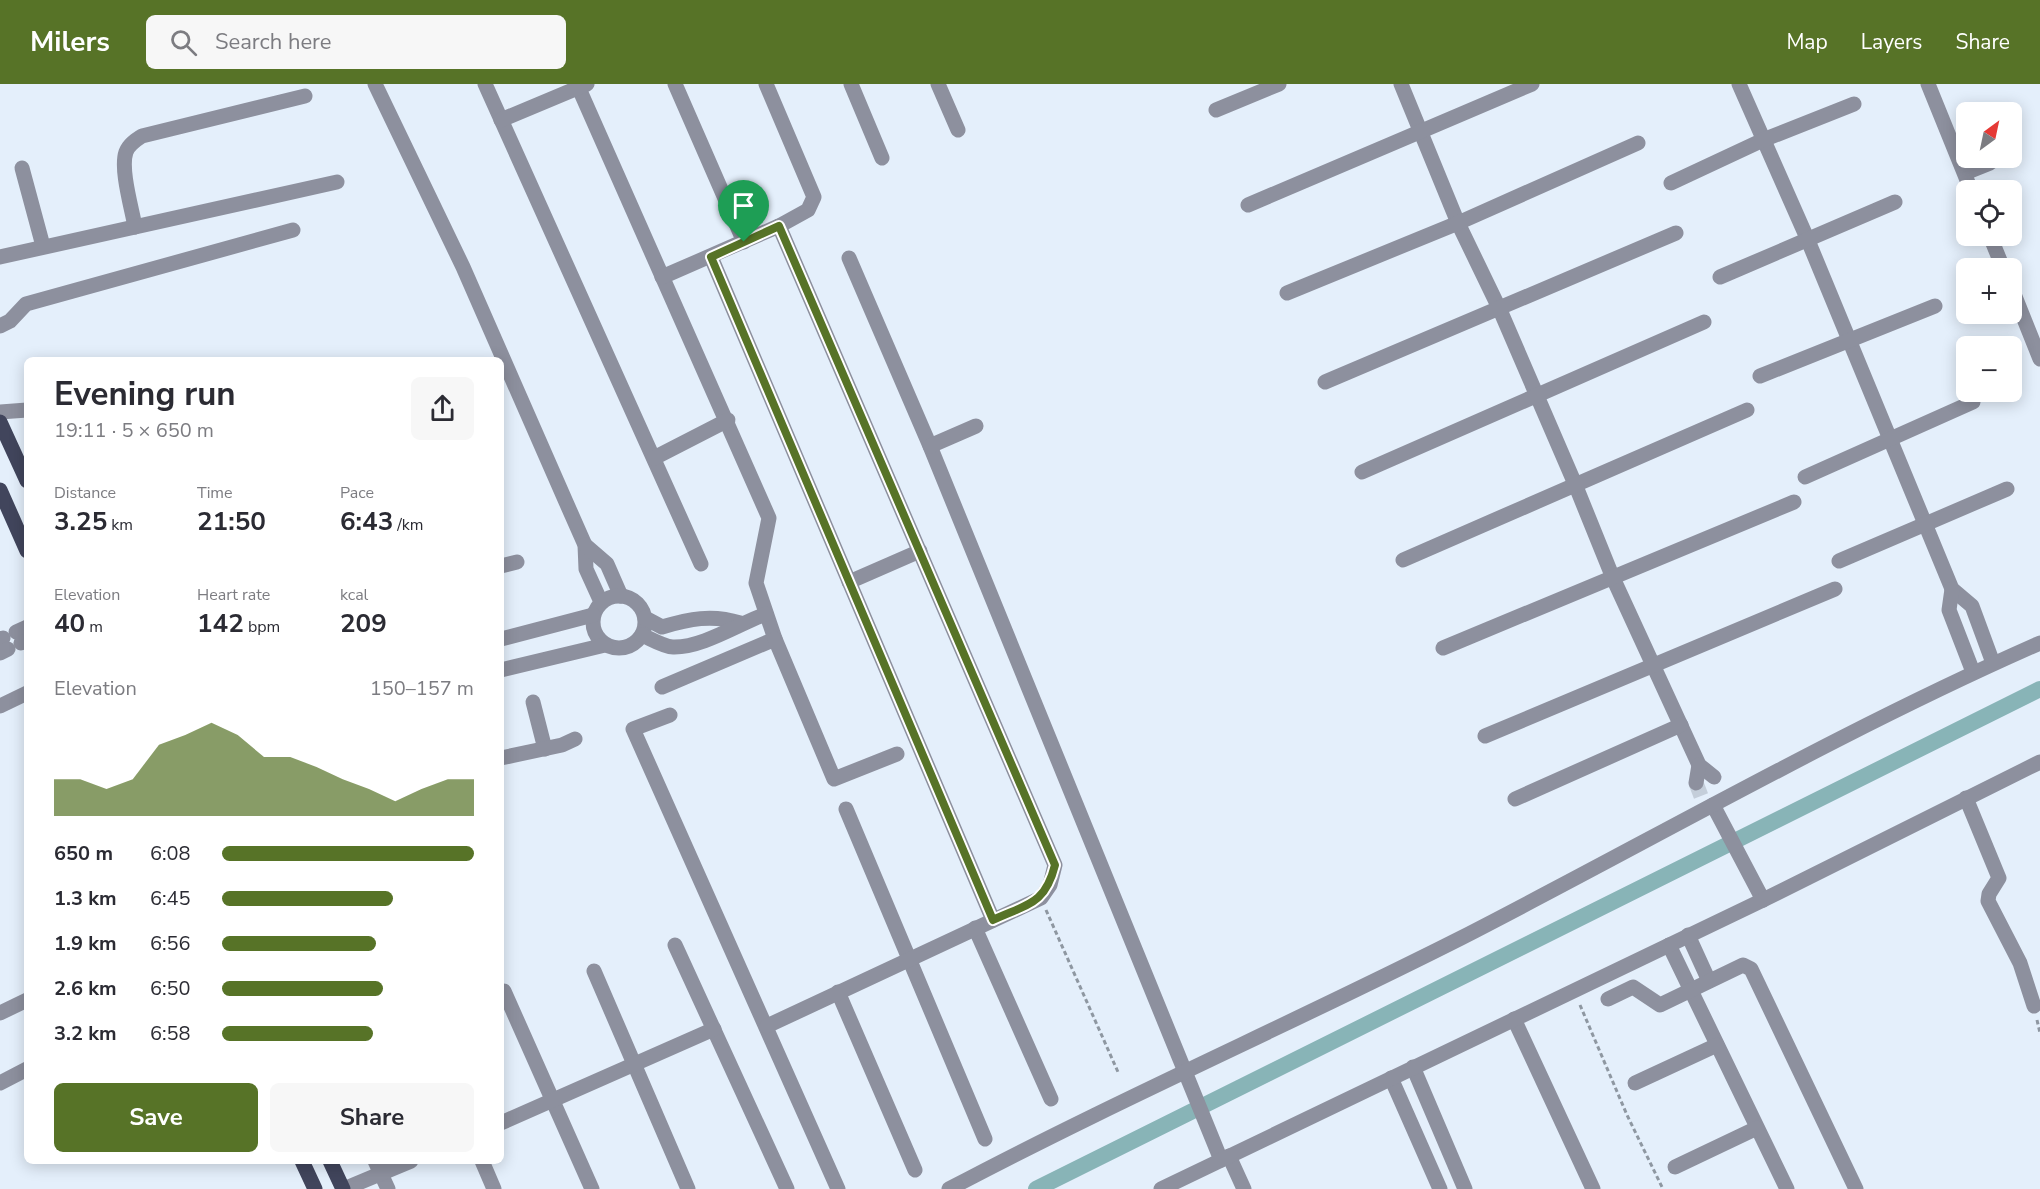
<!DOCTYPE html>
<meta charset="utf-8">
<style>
:root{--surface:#fff;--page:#f7f7f7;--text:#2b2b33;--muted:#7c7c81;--accent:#577327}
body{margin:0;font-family:"Nunito Sans",sans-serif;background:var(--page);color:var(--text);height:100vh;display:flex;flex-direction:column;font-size:22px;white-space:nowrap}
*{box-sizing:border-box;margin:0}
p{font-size:20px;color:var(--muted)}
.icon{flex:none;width:33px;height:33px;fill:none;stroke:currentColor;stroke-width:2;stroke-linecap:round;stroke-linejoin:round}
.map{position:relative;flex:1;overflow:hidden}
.sheet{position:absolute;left:24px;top:273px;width:480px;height:807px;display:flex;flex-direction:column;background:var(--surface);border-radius:9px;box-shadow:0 3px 15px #0003}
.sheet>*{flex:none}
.needle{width:39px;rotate:33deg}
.tools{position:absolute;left:1956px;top:18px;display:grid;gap:12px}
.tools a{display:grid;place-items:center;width:66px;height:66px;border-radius:9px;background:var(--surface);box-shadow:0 3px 15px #0003;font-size:30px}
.pin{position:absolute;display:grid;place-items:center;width:51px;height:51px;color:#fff;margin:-62px -26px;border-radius:50% 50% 50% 0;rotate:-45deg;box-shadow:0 0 6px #0007}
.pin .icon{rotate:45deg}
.round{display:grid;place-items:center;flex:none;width:63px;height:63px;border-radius:9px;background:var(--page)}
.headline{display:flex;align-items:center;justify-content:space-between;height:102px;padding:0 30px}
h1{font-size:33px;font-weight:700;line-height:45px}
.metrics{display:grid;grid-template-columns:repeat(3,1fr);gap:9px;height:102px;padding:6px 30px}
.metrics div{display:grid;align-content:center}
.metrics b{font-size:26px;font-weight:700}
.metrics small{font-size:16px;font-weight:400}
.metrics p{font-size:16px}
.chart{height:168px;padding:12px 30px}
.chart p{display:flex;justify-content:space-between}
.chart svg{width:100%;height:108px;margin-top:6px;fill:var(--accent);opacity:.7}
.button{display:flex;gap:12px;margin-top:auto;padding:12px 30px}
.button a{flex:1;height:69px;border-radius:9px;background:var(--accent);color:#fff;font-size:24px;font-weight:700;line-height:69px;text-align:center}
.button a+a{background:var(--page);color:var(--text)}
ul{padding:0 30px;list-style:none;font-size:20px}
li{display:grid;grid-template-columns:96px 72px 1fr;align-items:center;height:45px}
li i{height:15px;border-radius:8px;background:var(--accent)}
header{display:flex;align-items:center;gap:36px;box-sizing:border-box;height:84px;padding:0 30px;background:var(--accent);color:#fff}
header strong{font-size:28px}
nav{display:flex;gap:33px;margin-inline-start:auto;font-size:21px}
.search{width:420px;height:54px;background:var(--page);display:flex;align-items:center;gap:15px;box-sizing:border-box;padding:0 21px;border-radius:9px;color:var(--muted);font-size:22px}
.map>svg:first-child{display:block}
</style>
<header>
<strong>Milers</strong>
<div class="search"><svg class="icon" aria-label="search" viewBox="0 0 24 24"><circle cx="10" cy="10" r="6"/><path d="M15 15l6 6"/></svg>Search here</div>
<nav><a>Map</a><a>Layers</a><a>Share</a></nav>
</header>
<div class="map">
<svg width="2040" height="1105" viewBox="0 0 2040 1105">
<rect width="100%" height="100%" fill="#e4effb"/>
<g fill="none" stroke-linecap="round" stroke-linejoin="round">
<polyline stroke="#88b4b7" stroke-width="16" points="1036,1105 2040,605"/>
<polyline stroke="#c4ceda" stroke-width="15" stroke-dasharray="15 8" stroke-linecap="butt" points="1696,699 1701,712"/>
<g stroke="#8e97a1" stroke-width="3" stroke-dasharray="4.5 3" stroke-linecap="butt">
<polyline points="1046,826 1118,988"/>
<polyline points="1580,921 1627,1031 1663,1105"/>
<polyline points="2037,936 2040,949"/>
</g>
<g stroke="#8d909e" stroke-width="15">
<polyline points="375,0 463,183 566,418 585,461 586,485 601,518"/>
<polyline points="485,0 701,480"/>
<polyline points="577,0 769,434 756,499 775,555 662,603"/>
<polyline points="675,0 744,158"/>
<polyline points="851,0 882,74"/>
<polyline points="938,0 958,46"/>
<polyline points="1401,0 1458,139 1500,226 1575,400 1613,494 1699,681 1714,693"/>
<polyline points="1739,0 1807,154 1952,505 1972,522 1993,579"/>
<polyline points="1928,0 1971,106"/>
<polyline points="1216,26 1279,0"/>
<polyline points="501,36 587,0"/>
<polyline points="22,84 43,162"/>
<polyline points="1965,89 1990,79"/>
<polyline points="1671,99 1763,56 1854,20"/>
<polyline points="1248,121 1532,0"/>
<path d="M135,143c-3,-18 -15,-58 -9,-75 3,-8 10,-12 16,-16l163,-40"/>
<polyline points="1990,152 2003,184"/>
<polyline points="0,173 337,98"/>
<polyline points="711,173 993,836"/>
<polyline points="849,174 930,362 1221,1076"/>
<polyline points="662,193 779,142 808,126 814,113 766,0"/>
<polyline points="1720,193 1895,118"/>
<polyline points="2012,205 2040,275"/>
<polyline points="1287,209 1458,139 1638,59"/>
<polyline points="0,242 10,237 26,220 293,146"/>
<polyline points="1760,292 1935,222"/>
<polyline points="1325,298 1676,149"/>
<polyline points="0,328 27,326"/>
<polyline points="930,362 976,342"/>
<polyline points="654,374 728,336"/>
<polyline points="1362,388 1704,238"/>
<polyline points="1805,393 1973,318"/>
<polyline points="585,461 607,480 621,512"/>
<polyline points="1403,476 1747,326"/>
<polyline points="1839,477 2007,405"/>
<polyline points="501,482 517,478"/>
<polyline points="849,498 920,467"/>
<polyline points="1952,505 1949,526 1973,588"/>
<circle cx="619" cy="538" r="26"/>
<path d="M645,534l17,9c27,-8 50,-13 78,-4"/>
<polyline points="16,548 27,543"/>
<path d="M642,551c9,4 22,12 31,12 29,1 67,-24 93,-33"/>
<polyline points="0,555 3,554"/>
<polyline points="501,555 593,531"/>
<polyline points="775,555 834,695 897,670"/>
<polyline points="21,559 27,557"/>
<polyline points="1443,564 1794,418"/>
<polyline points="0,569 8,565"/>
<polyline points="501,586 605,561"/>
<polyline points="533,618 545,665"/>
<polyline points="0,622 27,609"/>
<polyline points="670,631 633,645 838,1105"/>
<polyline points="1485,652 1835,505"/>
<polyline points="501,674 562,661 575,655"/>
<polyline points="1696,699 1699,681"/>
<polyline points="1966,714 1999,794 1989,810 1988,817 2020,879 2034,922"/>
<polyline points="1515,715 1681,641"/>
<polyline points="1713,721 1763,816"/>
<polyline points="846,725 985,1055"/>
<polyline points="975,844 1051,1015"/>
<polyline points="1688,851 1709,897"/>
<polyline points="675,861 787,1105"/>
<polyline points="1669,861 1787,1105"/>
<polyline points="594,887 688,1105"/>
<polyline points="504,907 592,1105"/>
<polyline points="838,908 915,1086"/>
<polyline points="1608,915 1633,903 1660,921 1743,881 1751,885 1856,1105"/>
<polyline points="0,929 27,916"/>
<polyline points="1514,935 1593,1105"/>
<polyline points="767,942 1041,814 1050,801 1055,781 779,142"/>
<polyline points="1413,983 1465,1105"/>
<polyline points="1391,994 1440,1105"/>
<polyline points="0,999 27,985"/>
<polyline points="1635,999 1717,961"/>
<polyline points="501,1039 714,945"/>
<polyline points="1229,1072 1244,1105"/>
<polyline points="375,1077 388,1105"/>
<polyline points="482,1077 494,1105"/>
<polyline points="1675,1083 1757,1044"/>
<polyline points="344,1105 411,1077"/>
<path d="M949,1105c168,-89 342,-165 512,-251 193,-99 381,-208 579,-295"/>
<polyline points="1161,1105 1763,816 2040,678"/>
</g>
<g stroke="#41455c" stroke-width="15">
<polyline points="0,338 27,397"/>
<polyline points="0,406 27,467"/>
<polyline points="302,1077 315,1105"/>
<polyline points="330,1077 343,1105"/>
</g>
</g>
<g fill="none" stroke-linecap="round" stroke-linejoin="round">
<g stroke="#fff" stroke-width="12">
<path id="route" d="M779,142l276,639c-10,40 -28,39 -62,55l-282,-663z"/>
</g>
<use href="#route" stroke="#577327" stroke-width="8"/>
</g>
</svg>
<div class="tools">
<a><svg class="needle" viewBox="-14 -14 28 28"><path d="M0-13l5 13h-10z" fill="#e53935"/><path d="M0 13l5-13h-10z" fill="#7c7c81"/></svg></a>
<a><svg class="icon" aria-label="locate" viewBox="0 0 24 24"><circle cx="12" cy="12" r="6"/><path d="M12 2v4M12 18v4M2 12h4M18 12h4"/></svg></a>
<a>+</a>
<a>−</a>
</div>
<div class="pin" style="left:744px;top:158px;background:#1e9e55"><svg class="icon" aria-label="arrive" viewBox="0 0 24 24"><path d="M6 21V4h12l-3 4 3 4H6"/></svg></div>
<section class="sheet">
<div class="headline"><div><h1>Evening run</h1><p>19:11 · 5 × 650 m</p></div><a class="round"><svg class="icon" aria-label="share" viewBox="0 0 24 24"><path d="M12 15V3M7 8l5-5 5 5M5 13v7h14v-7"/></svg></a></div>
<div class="metrics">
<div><p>Distance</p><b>3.25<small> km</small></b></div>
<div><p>Time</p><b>21:50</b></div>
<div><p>Pace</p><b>6:43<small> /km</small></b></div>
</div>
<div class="metrics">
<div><p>Elevation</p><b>40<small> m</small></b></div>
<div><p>Heart rate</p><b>142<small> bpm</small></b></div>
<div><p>kcal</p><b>209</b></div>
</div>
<div class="chart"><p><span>Elevation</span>150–157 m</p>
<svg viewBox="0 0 160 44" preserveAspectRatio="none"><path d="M0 44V29L10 29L20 33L30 29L40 15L50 11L60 6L70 11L80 20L90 20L100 24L110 29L120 33L130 38L140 33L150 29L160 29V44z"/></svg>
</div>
<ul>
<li><b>650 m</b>6:08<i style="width:100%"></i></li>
<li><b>1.3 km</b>6:45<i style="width:68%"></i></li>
<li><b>1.9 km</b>6:56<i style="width:61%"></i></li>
<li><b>2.6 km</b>6:50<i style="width:64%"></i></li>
<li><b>3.2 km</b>6:58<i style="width:60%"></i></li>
</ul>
<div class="button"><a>Save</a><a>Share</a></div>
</section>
</div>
